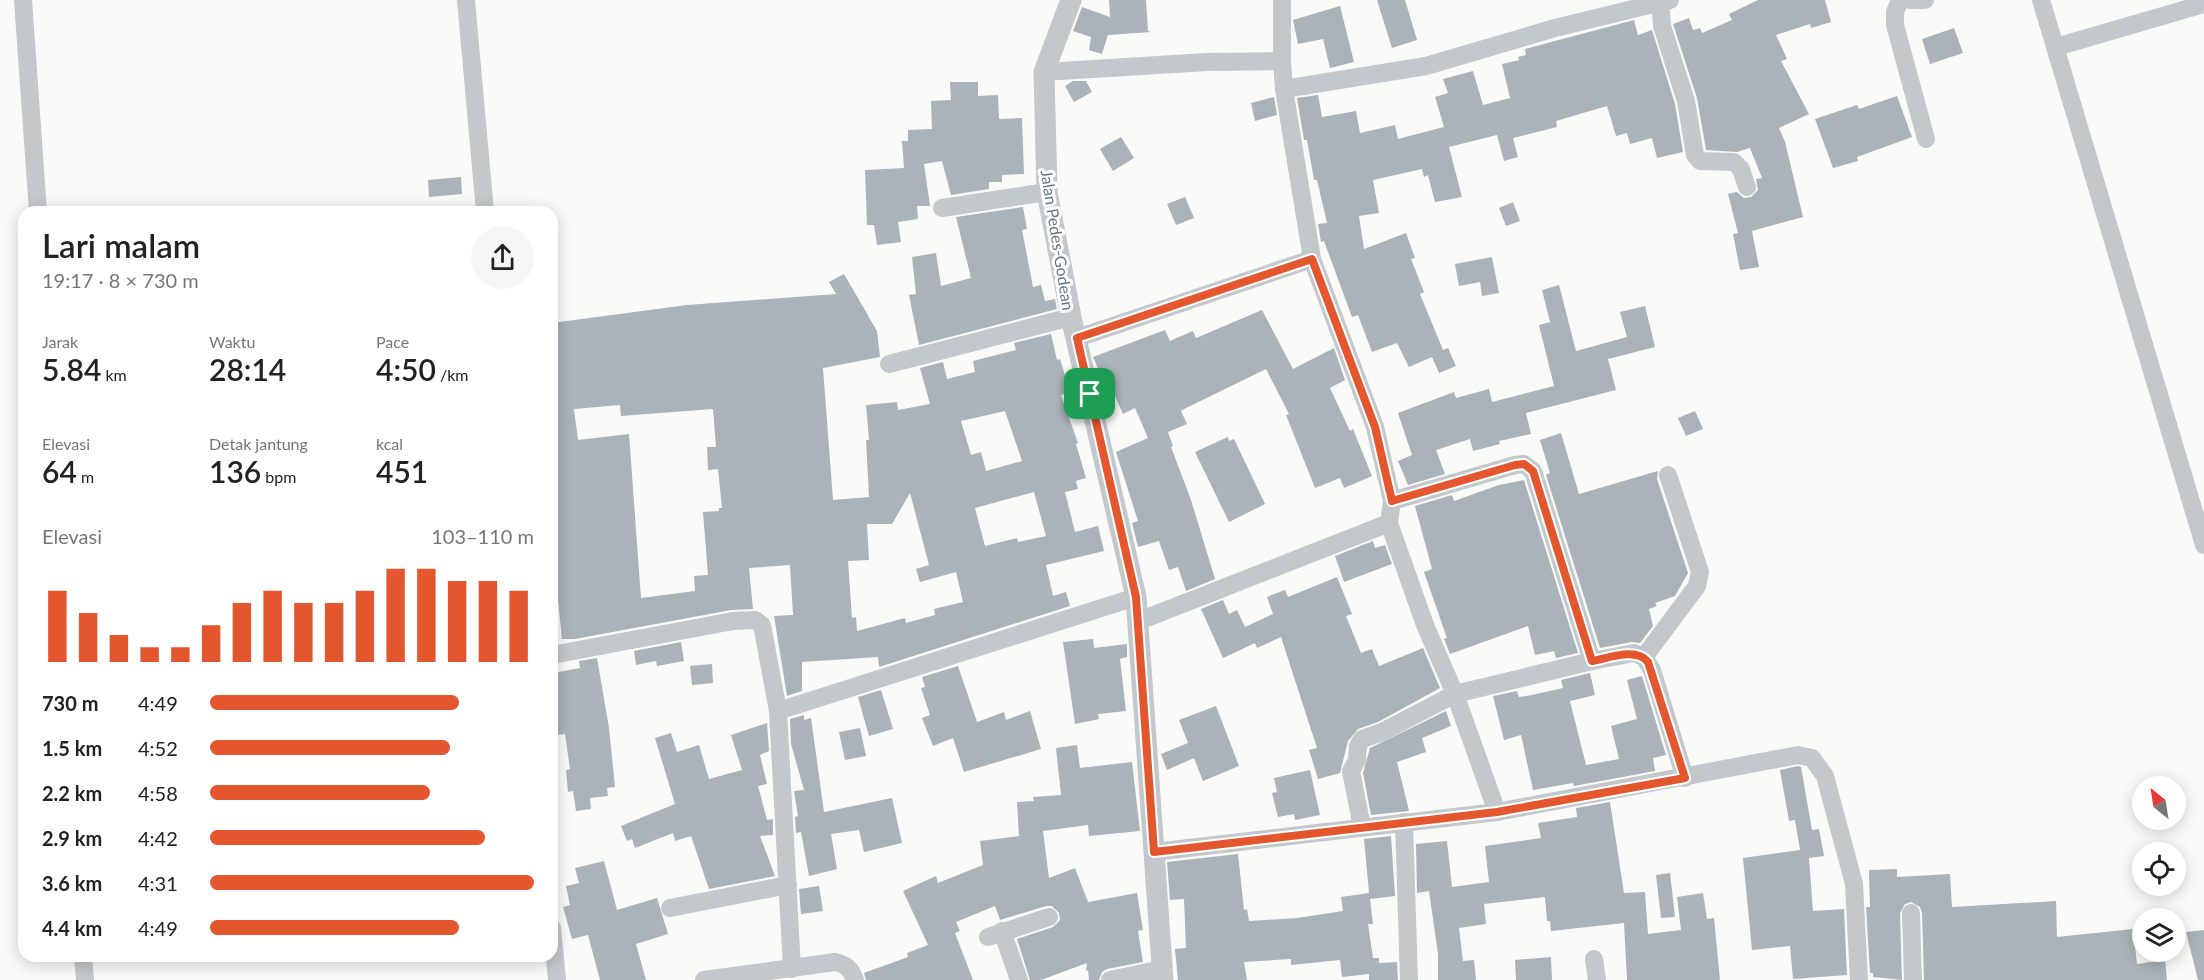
<!DOCTYPE html>
<html lang="id">
<meta charset="utf-8">
<style>
:root{--surface:#fff;--page:#f6f6f6;--text:#222;--muted:#767676;--accent:#e4572e}
body{margin:0;font-family:Lato,sans-serif;background:var(--page);color:var(--text);height:100vh;display:flex;flex-direction:column;font-size:22px;white-space:nowrap}
*{box-sizing:border-box;margin:0}
p{font-size:20px;color:var(--muted)}
.icon{flex:none;width:33px;height:33px;fill:none;stroke:currentColor;stroke-width:2;stroke-linecap:round;stroke-linejoin:round}
.map{position:relative;flex:1;overflow:hidden}
.details{position:absolute;left:18px;top:206px;width:540px;height:756px;display:flex;flex-direction:column;background:var(--surface);border-radius:18px;box-shadow:0 3px 15px #0003}
.details>*{flex:none}
.needle{width:39px;rotate:330deg}
.tools{position:absolute;left:2132px;top:776px;display:grid;gap:12px}
.tools a{display:grid;place-items:center;width:54px;height:54px;border-radius:50%;background:var(--surface);box-shadow:0 3px 15px #0003;font-size:30px}
.pin{position:absolute;display:grid;place-items:center;width:51px;height:51px;color:#fff;margin:-26px;border-radius:12px;box-shadow:0 3px 9px #0006}
.round{display:grid;place-items:center;flex:none;width:63px;height:63px;border-radius:32px;background:var(--page)}
.summary{display:flex;align-items:center;justify-content:space-between;height:102px;padding:0 24px}
h1{font-size:33px;font-weight:600;line-height:45px}
.metrics{display:grid;grid-template-columns:repeat(3,1fr);gap:9px;height:102px;padding:6px 24px}
.metrics div{display:grid;align-content:center}
.metrics b{font-size:30px;font-weight:600}
.metrics small{font-size:16px;font-weight:400}
.metrics p{font-size:16px}
.chart{height:168px;padding:12px 24px}
.chart p{display:flex;justify-content:space-between}
.chart svg{width:100%;height:108px;margin-top:6px;stroke:var(--accent);stroke-width:6}
ul{padding:0 24px;list-style:none;font-size:20px}
li{display:grid;grid-template-columns:96px 72px 1fr;align-items:center;height:45px}
li i{height:15px;border-radius:8px;background:var(--accent)}
.map>svg:first-child{display:block}
</style>
<div class="map">
<svg width="2204" height="980" viewBox="0 0 2204 980">
<rect width="100%" height="100%" fill="#fafaf8"/>
<g fill="#aab3b9" fill-rule="evenodd">
<polygon points="1109,0 1146,0 1148,31 1151,32 1108,35 1102,54 1089,50 1091,37 1073,31 1082,7 1110,17"/>
<polygon points="1377,0 1405,0 1417,40 1392,48"/>
<polygon points="1758,0 1825,0 1831,22 1811,28 1810,24 1776,35 1787,59 1781,61 1809,114 1779,128 1785,142 1803,217 1752,231 1759,267 1740,270 1733,234 1738,233 1728,194 1737,192 1744,198 1751,197 1758,190 1756,179 1762,178 1750,148 1737,152 1706,150 1697,98 1673,24 1689,18 1693,30 1700,28 1702,33 1732,20 1729,14"/>
<polygon points="1340,6 1354,62 1330,68 1323,39 1298,44 1293,20"/>
<polygon points="1634,20 1638,35 1652,30 1675,104 1683,152 1657,158 1652,138 1630,144 1627,133 1616,136 1607,106 1556,121 1557,127 1513,138 1518,157 1504,161 1497,135 1449,147 1462,197 1435,202 1428,175 1424,177 1422,169 1373,180 1379,213 1359,216 1364,249 1406,233 1415,258 1411,259 1424,292 1420,294 1443,350 1448,348 1456,366 1439,373 1432,357 1409,367 1397,343 1372,352 1358,315 1352,317 1324,241 1321,242 1318,224 1327,223 1317,180 1314,180 1307,140 1304,140 1297,98 1318,95 1322,117 1356,111 1360,133 1395,125 1398,139 1444,127 1435,97 1448,93 1443,79 1473,71 1483,105 1510,98 1502,64 1519,60 1518,57 1526,55 1525,49"/>
<polygon points="1954,28 1963,53 1930,64 1922,39"/>
<polygon points="1073,81 1086,81 1092,92 1074,102 1065,86"/>
<polygon points="950,82 978,82 978,96 998,95 999,119 1022,118 1024,174 1002,175 1002,182 989,182 989,189 951,195 942,161 924,164 930,206 917,206 918,219 898,222 901,242 877,245 874,225 867,225 865,170 904,168 902,141 908,141 908,130 932,129 931,101 951,100"/>
<polygon points="1897,96 1912,137 1857,157 1858,161 1833,168 1815,119 1857,105 1859,109"/>
<polygon points="1274,97 1277,115 1255,121 1251,103"/>
<polygon points="1121,137 1134,158 1113,171 1100,149"/>
<polygon points="461,177 462,194 429,197 428,180"/>
<polygon points="1185,197 1194,218 1176,225 1167,204"/>
<polygon points="1513,202 1520,221 1506,226 1499,208"/>
<polygon points="1023,207 1027,229 1022,230 1033,287 1041,285 1045,301 1055,299 1057,309 919,345 909,295 916,294 912,257 936,253 941,286 971,278 956,217"/>
<polygon points="1492,257 1499,293 1482,296 1480,282 1459,286 1455,264"/>
<path d="M844,274l33,57 3,26 -57,11 10,132 36,-3 -3,-57h3l-3,-35 31,-3 1,8 32,-6 -10,-36 23,-6 4,17 28,-7 -2,-11 43,-11 -2,-7 37,-9 6,26 3,-1 10,33 -9,3 17,48 -2,1 10,34 -10,3 2,8 -13,3 10,40 23,-6 6,25 -58,14 7,31 13,-4 4,14 -191,61 -1,-10 -76,5v29l-15,5 -13,-80 19,-1 -3,-50 -41,3 4,41 -22,1 -156,29h-13l-10,-98v-218l135,-18 149,-11 -7,-12zM620,405l1,11 92,-7 3,38h-9l1,23 10,-1 4,39h-3v3l-16,1 5,63 -14,1 1,15 -54,7 -12,-164 -51,6 -4,-31zM1005,411l17,50 -36,10 -5,-19 -10,3 -10,-34zM1034,492l12,44 -28,6 -1,-4 -32,8 -10,-38zM910,493l19,72 -13,4 4,13 36,-10 7,30 -29,7 1,6 -29,8 -1,-5 -48,13 -1,-14 -4,1 -4,-57 21,-1 -2,-36h25z"/>
<polygon points="1559,285 1576,351 1627,337 1620,312 1645,306 1655,347 1608,359 1616,390 1526,413 1531,434 1499,441 1500,444 1473,451 1470,439 1436,450 1445,474 1408,485 1398,461 1412,455 1398,413 1454,392 1456,398 1489,389 1492,402 1554,386 1539,325 1550,322 1542,290"/>
<polygon points="1262,310 1293,369 1334,348 1345,380 1330,388 1350,431 1353,429 1372,476 1344,488 1340,478 1315,488 1286,415 1289,414 1266,369 1184,409 1181,411 1187,424 1168,432 1173,446 1171,447 1191,500 1215,579 1186,591 1178,567 1169,570 1159,541 1138,547 1132,523 1138,521 1116,452 1148,438 1135,408 1123,414 1106,376 1102,378 1093,357 1165,330 1170,341 1193,331 1196,338"/>
<polygon points="1695,411 1703,429 1686,436 1678,418"/>
<polygon points="1561,433 1579,494 1658,471 1657,479 1688,573 1675,596 1655,603 1657,606 1649,609 1653,626 1640,643 1632,642 1600,648 1546,475 1550,473 1540,440"/>
<polygon points="1228,437 1229,441 1234,439 1265,504 1229,522 1195,452"/>
<polygon points="1524,480 1578,653 1556,658 1554,651 1535,655 1528,626 1450,654 1444,639 1447,638 1424,572 1432,569 1415,506 1452,495 1454,501 1499,485"/>
<polygon points="1373,541 1375,548 1385,545 1392,564 1344,582 1335,556"/>
<polygon points="1337,577 1352,614 1346,616 1361,653 1372,649 1379,666 1423,648 1440,688 1378,722 1358,729 1348,741 1340,773 1318,779 1309,750 1317,748 1281,637 1257,648 1255,643 1223,658 1201,609 1223,600 1229,614 1237,610 1245,627 1273,614 1267,597 1285,590 1288,597"/>
<polygon points="1093,639 1094,648 1127,644 1127,657 1120,659 1126,711 1098,714 1099,719 1075,724 1063,642"/>
<polygon points="681,642 684,661 657,666 656,661 636,665 634,651"/>
<polygon points="597,658 609,728 615,787 607,788 608,796 590,798 591,809 576,811 573,791 568,792 566,770 570,769 565,734 556,735 552,718 552,680 555,679 553,673 580,668 579,661"/>
<polygon points="712,664 713,683 692,685 690,666"/>
<polygon points="958,666 977,722 1004,712 1006,720 1030,711 1041,749 964,772 953,738 933,746 922,718 930,715 921,688 925,687 922,677"/>
<polygon points="1590,673 1595,695 1570,701 1586,765 1619,759 1611,726 1637,719 1627,680 1642,676 1666,755 1653,758 1655,771 1574,786 1573,783 1533,790 1521,735 1504,740 1493,696 1517,691 1519,697 1532,695 1563,688 1561,680"/>
<polygon points="881,690 893,729 869,736 858,697"/>
<polygon points="1216,706 1239,766 1203,781 1194,758 1167,770 1161,754 1188,743 1179,720"/>
<polygon points="1446,711 1451,726 1422,738 1426,752 1397,762 1409,811 1371,815 1363,773 1370,748"/>
<polygon points="804,715 804,720 811,718 824,812 892,798 902,843 864,852 859,830 831,834 837,869 809,876 801,832 796,833 795,817 798,816 794,791 804,790 791,744 790,719"/>
<polygon points="767,723 769,751 760,755 767,784 758,786 767,820 773,819 773,835 760,836 775,876 709,889 691,836 675,841 673,833 635,848 632,839 627,841 621,826 675,804 655,738 671,733 677,752 699,745 709,779 742,770 731,735"/>
<polygon points="860,728 866,756 845,760 839,732"/>
<polygon points="1077,745 1080,768 1132,762 1140,831 1089,836 1088,825 1043,831 1049,878 1075,868 1088,902 1137,893 1143,930 1138,931 1143,962 1107,969 1102,972 1099,980 1089,980 1088,970 1086,971 1087,963 1041,980 1030,980 1017,939 1053,927 1060,920 1059,913 1052,906 1046,906 1000,920 995,906 956,922 960,931 955,933 973,980 866,980 864,973 908,957 907,953 928,945 903,891 936,876 938,883 983,865 980,841 1019,836 1017,802 1034,801 1033,797 1061,795 1056,748"/>
<polygon points="1798,766 1801,767 1812,830 1819,829 1824,856 1809,858 1813,911 1844,909 1847,975 1793,979 1790,946 1752,950 1743,858 1800,850 1795,820 1789,821 1780,770"/>
<polygon points="1310,770 1320,815 1295,820 1294,814 1278,817 1272,793 1277,792 1274,778"/>
<polygon points="1610,802 1624,893 1645,892 1648,934 1681,930 1677,897 1703,893 1707,919 1714,918 1720,980 1627,980 1624,923 1551,931 1550,921 1547,921 1545,897 1484,904 1486,924 1459,928 1463,961 1474,960 1476,980 1438,980 1438,954 1429,891 1417,893 1416,844 1447,841 1452,887 1489,882 1485,846 1541,838 1538,823 1577,817 1576,808"/>
<polygon points="1391,836 1395,896 1370,899 1373,924 1368,924 1373,958 1379,958 1379,963 1397,962 1398,980 1369,980 1369,974 1342,977 1340,960 1291,965 1291,959 1244,962 1247,980 1178,980 1175,949 1186,948 1184,899 1170,900 1167,862 1238,854 1244,910 1247,909 1249,921 1297,918 1343,911 1341,897 1369,893 1364,839"/>
<polygon points="604,861 617,910 657,898 668,934 636,944 646,980 600,980 588,935 572,939 563,907 570,905 566,886 579,883 575,868"/>
<polygon points="1897,869 1897,877 1950,874 1952,907 2056,901 2057,937 2133,929 2137,964 2165,960 2167,980 1924,980 1922,913 1920,907 1911,902 1905,904 1900,913 1902,980 1873,977 1873,973 1870,973 1866,907 1870,907 1869,870"/>
<polygon points="1670,873 1675,917 1661,918 1656,875"/>
<polygon points="819,886 823,911 801,914 799,889"/>
<polygon points="2204,930 2204,980 2198,980 2186,932"/>
<polygon points="1551,957 1552,980 1516,980 1515,960"/>
</g>
<g fill="none" stroke-linecap="round" stroke-linejoin="round">
<g stroke="#c3c8cc" stroke-width="18">
<polyline points="23,0 38,212"/>
<polyline points="466,0 485,212"/>
<polyline points="1660,0 1662,26 1686,101 1695,155 1700,161 1734,162 1741,169 1747,187"/>
<polyline points="1900,0 1895,12 1895,25 1926,139"/>
<polyline points="1910,0 1925,0"/>
<polyline points="2041,0 2204,545"/>
<polyline points="2056,47 2204,4"/>
<polyline points="1282,61 1282,0"/>
<polyline points="1044,72 1207,62 1282,61 1284,89 1312,259 1375,427 1392,501 1389,523 1425,625 1455,694 1497,812"/>
<polyline points="1284,89 1426,66 1555,28 1670,0"/>
<polyline points="942,208 1047,192"/>
<polyline points="1077,338 1312,259"/>
<polyline points="889,364 1071,317"/>
<polyline points="1392,501 1515,465 1524,464 1533,471 1592,661"/>
<polyline points="1139,621 1389,523"/>
<polyline points="552,655 733,621 755,620 762,625 778,711 792,969"/>
<polyline points="1644,657 1697,586 1700,572 1668,475"/>
<polyline points="778,711 1136,597"/>
<polyline points="1404,822 1409,980"/>
<polyline points="1362,827 1351,771 1357,760 1358,746 1362,739 1382,732 1455,694 1592,661 1634,653 1644,657 1652,670 1685,778"/>
<polyline points="1154,852 1497,812 1798,755 1812,758 1825,776 1854,884 1859,980"/>
<polyline points="670,908 788,885"/>
<polyline points="1911,913 1913,980"/>
<polyline points="552,928 557,980"/>
<polyline points="1002,931 1019,980"/>
<polyline points="988,937 1049,917"/>
<polyline points="83,956 85,980"/>
<polyline points="1594,959 1597,980"/>
<path d="M704,980l131,-18c11,2 16,7 20,18"/>
<polyline points="1110,980 1162,969"/>
</g>
<polyline stroke="#c3c8cc" stroke-width="21" points="1071,0 1044,72 1047,192 1071,317 1136,597 1163,980"/>
</g>
<g fill="none" stroke-linecap="round" stroke-linejoin="round">
<g stroke="#fff" stroke-width="12">
<path id="route" d="M1312,259l63,168 17,74 123,-36 9,-1 9,7 59,190c17,-3 44,-14 56,1l37,116 -188,34 -343,40 -18,-255 -59,-259z"/>
</g>
<use href="#route" stroke="#e4572e" stroke-width="8"/>
</g>
<g text-anchor="middle" dominant-baseline="central" stroke-width="6" stroke-linejoin="round" paint-order="stroke">
<g font-size="16" fill="#657683" stroke="#fff">
<text transform="translate(1058 240) rotate(81)">Jalan Pedes-Godean</text>
</g>
</g>
</svg>
<div class="tools">
<a><svg class="needle" viewBox="-14 -14 28 28"><path d="M0-13l5 13h-10z" fill="#e53935"/><path d="M0 13l5-13h-10z" fill="#767676"/></svg></a>
<a><svg class="icon" aria-label="locate" viewBox="0 0 24 24"><circle cx="12" cy="12" r="6"/><path d="M12 2v4M12 18v4M2 12h4M18 12h4"/></svg></a>
<a><svg class="icon" aria-label="layers" viewBox="0 0 24 24"><path d="M12 4l9 5-9 5-9-5zM3 14l9 5 9-5"/></svg></a>
</div>
<div class="pin" style="left:1090px;top:394px;background:#1e9e55"><svg class="icon" aria-label="arrive" viewBox="0 0 24 24"><path d="M6 21V4h12l-3 4 3 4H6"/></svg></div>
<section class="details">
<div class="summary"><div><h1>Lari malam</h1><p>19:17 · 8 × 730 m</p></div><a class="round"><svg class="icon" aria-label="share" viewBox="0 0 24 24"><path d="M12 15V3M7 8l5-5 5 5M5 13v7h14v-7"/></svg></a></div>
<div class="metrics">
<div><p>Jarak</p><b>5.84<small> km</small></b></div>
<div><p>Waktu</p><b>28:14</b></div>
<div><p>Pace</p><b>4:50<small> /km</small></b></div>
</div>
<div class="metrics">
<div><p>Elevasi</p><b>64<small> m</small></b></div>
<div><p>Detak jantung</p><b>136<small> bpm</small></b></div>
<div><p>kcal</p><b>451</b></div>
</div>
<div class="chart"><p><span>Elevasi</span>103–110 m</p>
<svg viewBox="0 0 160 44" preserveAspectRatio="none"><path d="M5 44V15M15 44V24M25 44V33M35 44V38M45 44V38M55 44V29M65 44V20M75 44V15M85 44V20M95 44V20M105 44V15M115 44V6M125 44V6M135 44V11M145 44V11M155 44V15"/></svg>
</div>
<ul>
<li><b>730 m</b>4:49<i style="width:77%"></i></li>
<li><b>1.5 km</b>4:52<i style="width:74%"></i></li>
<li><b>2.2 km</b>4:58<i style="width:68%"></i></li>
<li><b>2.9 km</b>4:42<i style="width:85%"></i></li>
<li><b>3.6 km</b>4:31<i style="width:100%"></i></li>
<li><b>4.4 km</b>4:49<i style="width:77%"></i></li>
</ul>
</section>
</div>
